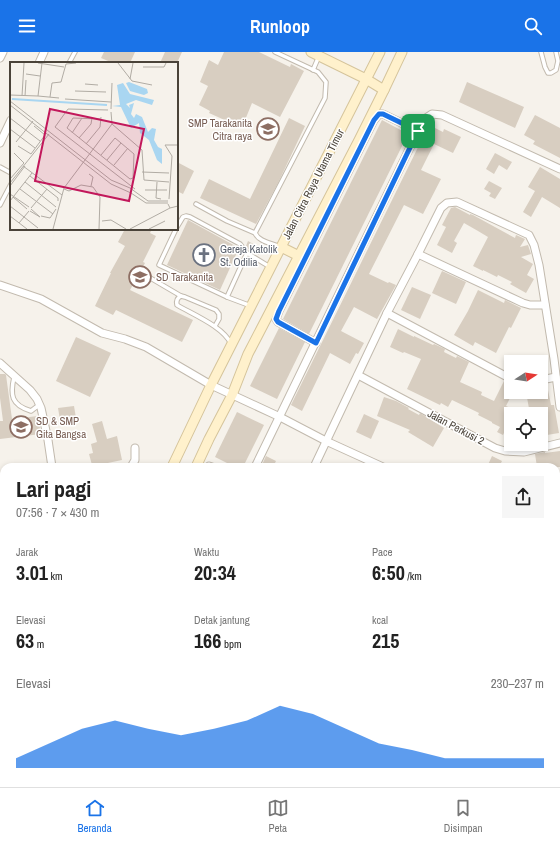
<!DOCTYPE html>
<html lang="id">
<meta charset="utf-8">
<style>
:root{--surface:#fff;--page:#f6f6f6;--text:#222;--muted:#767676;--line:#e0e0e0;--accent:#1a73e8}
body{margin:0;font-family:"Archivo Narrow",sans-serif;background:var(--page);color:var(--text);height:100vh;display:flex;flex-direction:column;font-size:15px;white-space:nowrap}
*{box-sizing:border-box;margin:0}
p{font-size:13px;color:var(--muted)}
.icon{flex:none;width:22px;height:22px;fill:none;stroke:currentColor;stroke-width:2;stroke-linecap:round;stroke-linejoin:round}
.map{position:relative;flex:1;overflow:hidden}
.panel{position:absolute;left:0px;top:411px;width:560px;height:324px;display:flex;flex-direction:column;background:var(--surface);border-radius:12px 12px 0 0;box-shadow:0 2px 6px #0003}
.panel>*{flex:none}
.needle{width:26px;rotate:78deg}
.buttons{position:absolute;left:504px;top:303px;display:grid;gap:8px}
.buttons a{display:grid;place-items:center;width:44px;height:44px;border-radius:0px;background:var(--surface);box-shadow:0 2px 6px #0003;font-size:20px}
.pin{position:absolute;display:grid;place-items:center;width:34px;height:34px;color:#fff;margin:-17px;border-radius:8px;box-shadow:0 2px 6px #0006}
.round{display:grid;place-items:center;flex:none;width:42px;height:42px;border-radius:0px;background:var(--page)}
.headline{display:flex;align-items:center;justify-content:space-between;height:68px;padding:0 16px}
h1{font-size:22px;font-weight:700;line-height:30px}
.metrics{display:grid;grid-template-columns:repeat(3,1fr);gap:6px;height:68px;padding:4px 16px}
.metrics div{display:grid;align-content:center}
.metrics b{font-size:20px;font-weight:700}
.metrics small{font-size:11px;font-weight:400}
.metrics p{font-size:11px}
.chart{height:112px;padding:8px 16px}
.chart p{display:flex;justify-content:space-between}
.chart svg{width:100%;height:72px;margin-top:4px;fill:var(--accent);opacity:.7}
header{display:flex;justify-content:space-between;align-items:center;height:52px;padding:0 16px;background:var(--accent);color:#fff;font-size:18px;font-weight:700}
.menu{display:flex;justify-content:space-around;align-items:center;height:56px;border-top:1px solid var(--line);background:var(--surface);font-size:11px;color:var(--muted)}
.menu a{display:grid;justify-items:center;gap:2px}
.menu .selected{color:var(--accent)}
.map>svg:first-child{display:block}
</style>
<header><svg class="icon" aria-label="menu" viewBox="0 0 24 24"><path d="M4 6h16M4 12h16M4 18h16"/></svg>Runloop<svg class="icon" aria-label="search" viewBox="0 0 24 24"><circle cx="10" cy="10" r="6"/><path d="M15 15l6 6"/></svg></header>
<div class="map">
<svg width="560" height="735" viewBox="0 0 560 735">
<rect width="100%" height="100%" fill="#f6f2eb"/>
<polygon fill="#a9d6f1" points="560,706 560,735 511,735 510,731 556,731 556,707"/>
<g fill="#d8cec1">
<polygon points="104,0 135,0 130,11 113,11 101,6"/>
<polygon points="165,0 182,0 177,11 160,11"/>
<polygon points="224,0 259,0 290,15 291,12 304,19 280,65 252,51 243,73 230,68 229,70 209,61 210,59 199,53 208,34 200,30 209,8 218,13"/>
<polygon points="467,30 524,55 515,76 459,50"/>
<polygon points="535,63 560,76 560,106 533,92 535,89 524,83"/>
<polygon points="289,66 305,74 278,131 256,172 200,146 209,127 250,147"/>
<polygon points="382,68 408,82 309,282 283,267"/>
<polygon points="429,73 443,80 444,77 461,85 453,101 434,92 421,118 441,127 423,162 404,153 369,222 388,231 389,230 396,233 377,267 354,255 341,279 364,291 358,302 356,301 350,312 330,301 302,359 291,353"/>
<polygon points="495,101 512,110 507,118 499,113 494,122 486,117"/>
<polygon points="177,110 194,119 183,142 177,139"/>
<polygon points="540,115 560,127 560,156 542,145 531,165 523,160 535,139 528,135"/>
<polygon points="489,129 502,136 495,147 489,144 491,141 484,137"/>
<polygon points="455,155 470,163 470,162 473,163 515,186 516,183 525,187 520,195 528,193 531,202 521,205 533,212 527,223 534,227 526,241 510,232 512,230 498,223 497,225 483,218 483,219 473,214 488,185 478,179 464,171 454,189 457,191 452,201 437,193 446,175 442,173 451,156"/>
<polygon points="188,168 239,196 220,238 167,213"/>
<polygon points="125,177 152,177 150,181 156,184 143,210 145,211 130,238 193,268 182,290 116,258 113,263 95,254 111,221 110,221 125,194 118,190"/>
<polygon points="248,189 262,197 259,203 248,197 246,194"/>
<polygon points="442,219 466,230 456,252 432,241"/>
<polygon points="412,235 431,243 420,267 401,258"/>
<polygon points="478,238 504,251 505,248 521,256 511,276 509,275 496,301 475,290 473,294 454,283 468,259"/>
<polygon points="279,276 305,290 277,347 250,334"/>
<polygon points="398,277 414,285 414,284 433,293 434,292 445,297 444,300 456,306 457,304 469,310 460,330 482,340 481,343 494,349 504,329 511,332 511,340 513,340 506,354 515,358 513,362 511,362 511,366 503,383 497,380 500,375 492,371 492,370 478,363 479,361 475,359 452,348 448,355 441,351 440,353 407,337 421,307 404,300 403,301 390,295"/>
<polygon points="76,285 111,301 90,345 56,329"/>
<polygon points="0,322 5,322 6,323 12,367 38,364 41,382 0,387 0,369 3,369 0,346"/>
<polygon points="547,333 551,353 554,353 559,381 541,384 541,362 530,362 526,340 541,340 541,334"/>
<polygon points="384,345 396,349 409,356 408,357 419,363 420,361 444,376 433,395 408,380 410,378 377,364"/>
<polygon points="74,354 76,366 60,368 58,356"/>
<polygon points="237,360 264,373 243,415 235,415 215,405"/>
<polygon points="364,362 379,369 371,387 356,380"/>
<polygon points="102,369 107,387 117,384 122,408 103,412 103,411 92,413 89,402 93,401 91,392 97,390 92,372"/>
<polygon points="560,399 560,415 537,415 535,402 545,400 545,401"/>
<polygon points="266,404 276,409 273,415 261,415"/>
<polygon points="492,404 502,409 499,415 487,415"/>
</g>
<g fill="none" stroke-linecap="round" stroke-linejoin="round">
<g stroke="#c2baae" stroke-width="5.5">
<g id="lane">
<polyline points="541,0 545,15 548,21 551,21 556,18 558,9 556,0"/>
<polyline points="69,11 75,0"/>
<polyline points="313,18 319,4"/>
<polyline points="0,115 11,121"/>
<path d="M196,152l31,17 28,12c4,9 17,10 25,14"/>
<polyline points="0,153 11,132"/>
<polyline points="177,175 183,165 186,164 190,165 240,192 247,201 270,215"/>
<polyline points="176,177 159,213 227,245 251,254"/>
<polyline points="255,181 325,46 326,30 318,20 275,0"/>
<polyline points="147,224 181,244"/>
<polyline points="227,245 247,201"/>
<path d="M215,274l4,-7v-5l-3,-4 -31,-13 -4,-1c-4,2 -5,5 -4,9 15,9 47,22 54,39"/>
<path d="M14,325c-4,18 -3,28 17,34l8,-6"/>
<polyline points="0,438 4,439"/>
<polyline points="158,735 158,731"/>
</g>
</g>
<g stroke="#c2baae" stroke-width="9">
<g id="street">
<polyline points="0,6 3,0"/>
<polyline points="39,11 44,0"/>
<polyline points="0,91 11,68"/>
<polyline points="418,202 523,251 530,253 545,253"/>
<polyline points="0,233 41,247 102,281 125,287 146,295 211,333 280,365 326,389 383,415"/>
<polyline points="387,261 511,327"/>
<polyline points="316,291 278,270 276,267 279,259 374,68 379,62 383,62 418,79"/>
<polyline points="0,311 30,338 37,347 41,356 48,388 52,415"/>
<polyline points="358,323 495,396 505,399 524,400 560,391"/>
<polyline points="541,328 556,325"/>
<polyline points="131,415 135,408 135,396"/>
<polyline points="209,415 209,414 212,415"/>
<polyline points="255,415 418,79 426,66 432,62 442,63 560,117"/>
<polyline points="314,415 387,261 418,202 441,156 447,151 457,150 529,183 534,193 539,213 554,307 560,355"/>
<polyline points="556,472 560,469"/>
<polyline points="0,494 4,489"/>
<polyline points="289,731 290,735"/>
<polyline points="99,735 100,731"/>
<polyline points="420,735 424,731"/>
</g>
</g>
<g stroke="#d5c49b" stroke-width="11">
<g id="secondary">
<polyline points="311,0 366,27 384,38"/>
<polyline points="281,195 299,204"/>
<polyline points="172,415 211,333 380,0"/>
<polyline points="196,415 209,387 232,343 248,302 359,88 384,38 402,0"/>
<polyline points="65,735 66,731"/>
<polyline points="88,735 90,731"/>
</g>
</g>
<use href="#lane" stroke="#fff" stroke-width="3.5"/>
<use href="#street" stroke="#fff" stroke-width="7"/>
<use href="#secondary" stroke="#fff1cc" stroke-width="9"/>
</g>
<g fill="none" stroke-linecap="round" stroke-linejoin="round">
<g stroke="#fff" stroke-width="8">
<polygon id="route" points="379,62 383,62 418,79 316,291 278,270 276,267 279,259 374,68"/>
</g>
<use href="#route" stroke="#1a73e8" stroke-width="5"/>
</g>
<defs>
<g id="school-ring" transform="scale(1.15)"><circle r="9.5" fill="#fff" stroke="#8d6e63" stroke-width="1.5"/><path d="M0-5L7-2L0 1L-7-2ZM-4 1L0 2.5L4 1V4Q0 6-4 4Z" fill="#8d6e63"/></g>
<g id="church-ring" transform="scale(1.15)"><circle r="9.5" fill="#fff" stroke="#6b7280" stroke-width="1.5"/><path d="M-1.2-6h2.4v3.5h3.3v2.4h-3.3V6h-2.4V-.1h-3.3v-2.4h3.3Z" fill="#6b7280"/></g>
</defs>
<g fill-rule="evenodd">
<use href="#school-ring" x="268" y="77"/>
<use href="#church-ring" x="204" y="203"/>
<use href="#school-ring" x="140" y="225"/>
<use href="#school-ring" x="21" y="375"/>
</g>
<g text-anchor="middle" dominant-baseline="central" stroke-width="3" stroke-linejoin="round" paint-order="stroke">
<g font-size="11" fill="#785e54" stroke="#fff" text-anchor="start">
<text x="252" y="71" text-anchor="end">SMP Tarakanita<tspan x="252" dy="13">Citra raya</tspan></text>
<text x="156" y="225">SD Tarakanita</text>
<text x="36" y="369">SD &amp; SMP<tspan x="36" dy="13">Gita Bangsa</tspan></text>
</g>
<g font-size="11" fill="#4a4339" stroke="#fff">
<text transform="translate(313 132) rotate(-63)">Jalan Citra Raya Utama Timur</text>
<text transform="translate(456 375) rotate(28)">Jalan Perkusi 2</text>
</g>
<g font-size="11" fill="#5b616d" stroke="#fff" text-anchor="start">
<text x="220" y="197">Gereja Katolik<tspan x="220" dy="13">St. Odilia</tspan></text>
</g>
</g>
<g transform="translate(10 10)">
<rect width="168" height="168" fill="#f6f2eb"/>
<path d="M119,20l18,7 1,4 -4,2 -14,-4 -4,-8zM113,21l7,11 24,6 -2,5 -16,-5 -10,4 4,4 -1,-3 5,-2 -3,11 3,4 2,-4 6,3 6,15 4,-4 4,1 -2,11 4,7 4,2v15l-5,-4 -8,-20 -9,-7 -1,-10 -8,5 -10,-21 -9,-1 8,-1 -3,-20z" fill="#a9d6f1"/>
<path fill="none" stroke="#a9d6f1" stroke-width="2" d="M2,37l95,6"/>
<path fill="none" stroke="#b1aca4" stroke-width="1" d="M28,1l26,4M108,1l14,18 20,4M133,5h21l2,-4M16,12l14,2M120,17l3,-16M75,22l13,1M65,29l31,1M0,33l28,1 4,-33M12,34l2,-33M15,34l1,-16M28,34l21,2M40,35l2,-14 9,-1 5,-18 10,-1M55,37l46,3M0,39l101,79 19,8 18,13h20M0,43l101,79 20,9 15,10h22M101,47l1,-26M98,48l-40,-1 -13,18 80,62M101,50l1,12M0,56l30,23M90,57l-27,-1 -6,10 63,51 3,-1 1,-24 -13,-11 -14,17M0,67l25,19M62,71l10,-15M69,76l12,-14 1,-6M6,80l17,-21M76,82l14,-17 1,-10M8,84l13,8 14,-19 -11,-9M91,93l14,-17 6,5M104,103l14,-17M13,104l39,29M132,110l27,1M79,112l4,3 -2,9M20,114l28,22v3M0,117l14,-16 -10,-10M15,120l31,25M147,120l-1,16 5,1M0,121l39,-49M0,124l15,-20M10,127l33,25M54,127l5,2 12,-6 12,2 7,10 -1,32M135,128h22M0,132l19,13M3,135l14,12M159,137l3,-43 -7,-11h13M0,139l22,-28M158,142l2,4 8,-2M0,144l28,22M21,146l16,-19M20,149l10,6 -9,-8M0,154l17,13M31,154l9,2 6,-9M92,159l9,-1 15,9M9,161l10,-12M43,167l11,-41 48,-64 30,26 2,30 25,2M120,167l40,-21M139,167l16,-8"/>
<path fill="#c2185b" fill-opacity="0.15" stroke="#c2185b" stroke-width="2" d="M40,47l94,20 -15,72 -94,-20z"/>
<rect width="168" height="168" fill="none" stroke="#4a4339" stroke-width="2"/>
</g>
</svg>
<div class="buttons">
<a><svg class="needle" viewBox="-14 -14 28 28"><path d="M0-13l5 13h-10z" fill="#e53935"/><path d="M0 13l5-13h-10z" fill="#767676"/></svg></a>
<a><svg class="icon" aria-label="locate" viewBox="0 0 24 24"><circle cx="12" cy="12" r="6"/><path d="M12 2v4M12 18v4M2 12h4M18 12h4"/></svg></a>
</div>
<div class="pin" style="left:418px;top:79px;background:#1e9e55"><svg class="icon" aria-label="arrive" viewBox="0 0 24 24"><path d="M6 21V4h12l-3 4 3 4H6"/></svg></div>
<section class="panel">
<div class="headline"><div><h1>Lari pagi</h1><p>07:56 · 7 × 430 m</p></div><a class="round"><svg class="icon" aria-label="share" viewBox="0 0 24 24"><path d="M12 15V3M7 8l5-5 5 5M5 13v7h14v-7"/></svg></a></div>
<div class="metrics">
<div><p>Jarak</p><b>3.01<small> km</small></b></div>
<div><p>Waktu</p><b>20:34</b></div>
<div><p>Pace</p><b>6:50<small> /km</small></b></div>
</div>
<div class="metrics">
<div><p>Elevasi</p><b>63<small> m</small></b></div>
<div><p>Detak jantung</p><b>166<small> bpm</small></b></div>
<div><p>kcal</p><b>215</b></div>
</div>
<div class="chart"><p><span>Elevasi</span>230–237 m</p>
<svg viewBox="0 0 160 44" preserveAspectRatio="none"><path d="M0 44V38L10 29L20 20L30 15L40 20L50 24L60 20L70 15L80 6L90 11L100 20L110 29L120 33L130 38L140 38L150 38L160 38V44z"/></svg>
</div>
</section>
</div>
<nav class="menu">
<a class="selected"><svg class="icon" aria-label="home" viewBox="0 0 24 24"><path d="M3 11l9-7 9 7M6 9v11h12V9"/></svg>Beranda</a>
<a><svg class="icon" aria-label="map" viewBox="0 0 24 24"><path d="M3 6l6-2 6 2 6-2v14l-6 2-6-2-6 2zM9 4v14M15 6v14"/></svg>Peta</a>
<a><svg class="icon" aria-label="saved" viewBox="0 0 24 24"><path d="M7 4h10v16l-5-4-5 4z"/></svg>Disimpan</a>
</nav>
